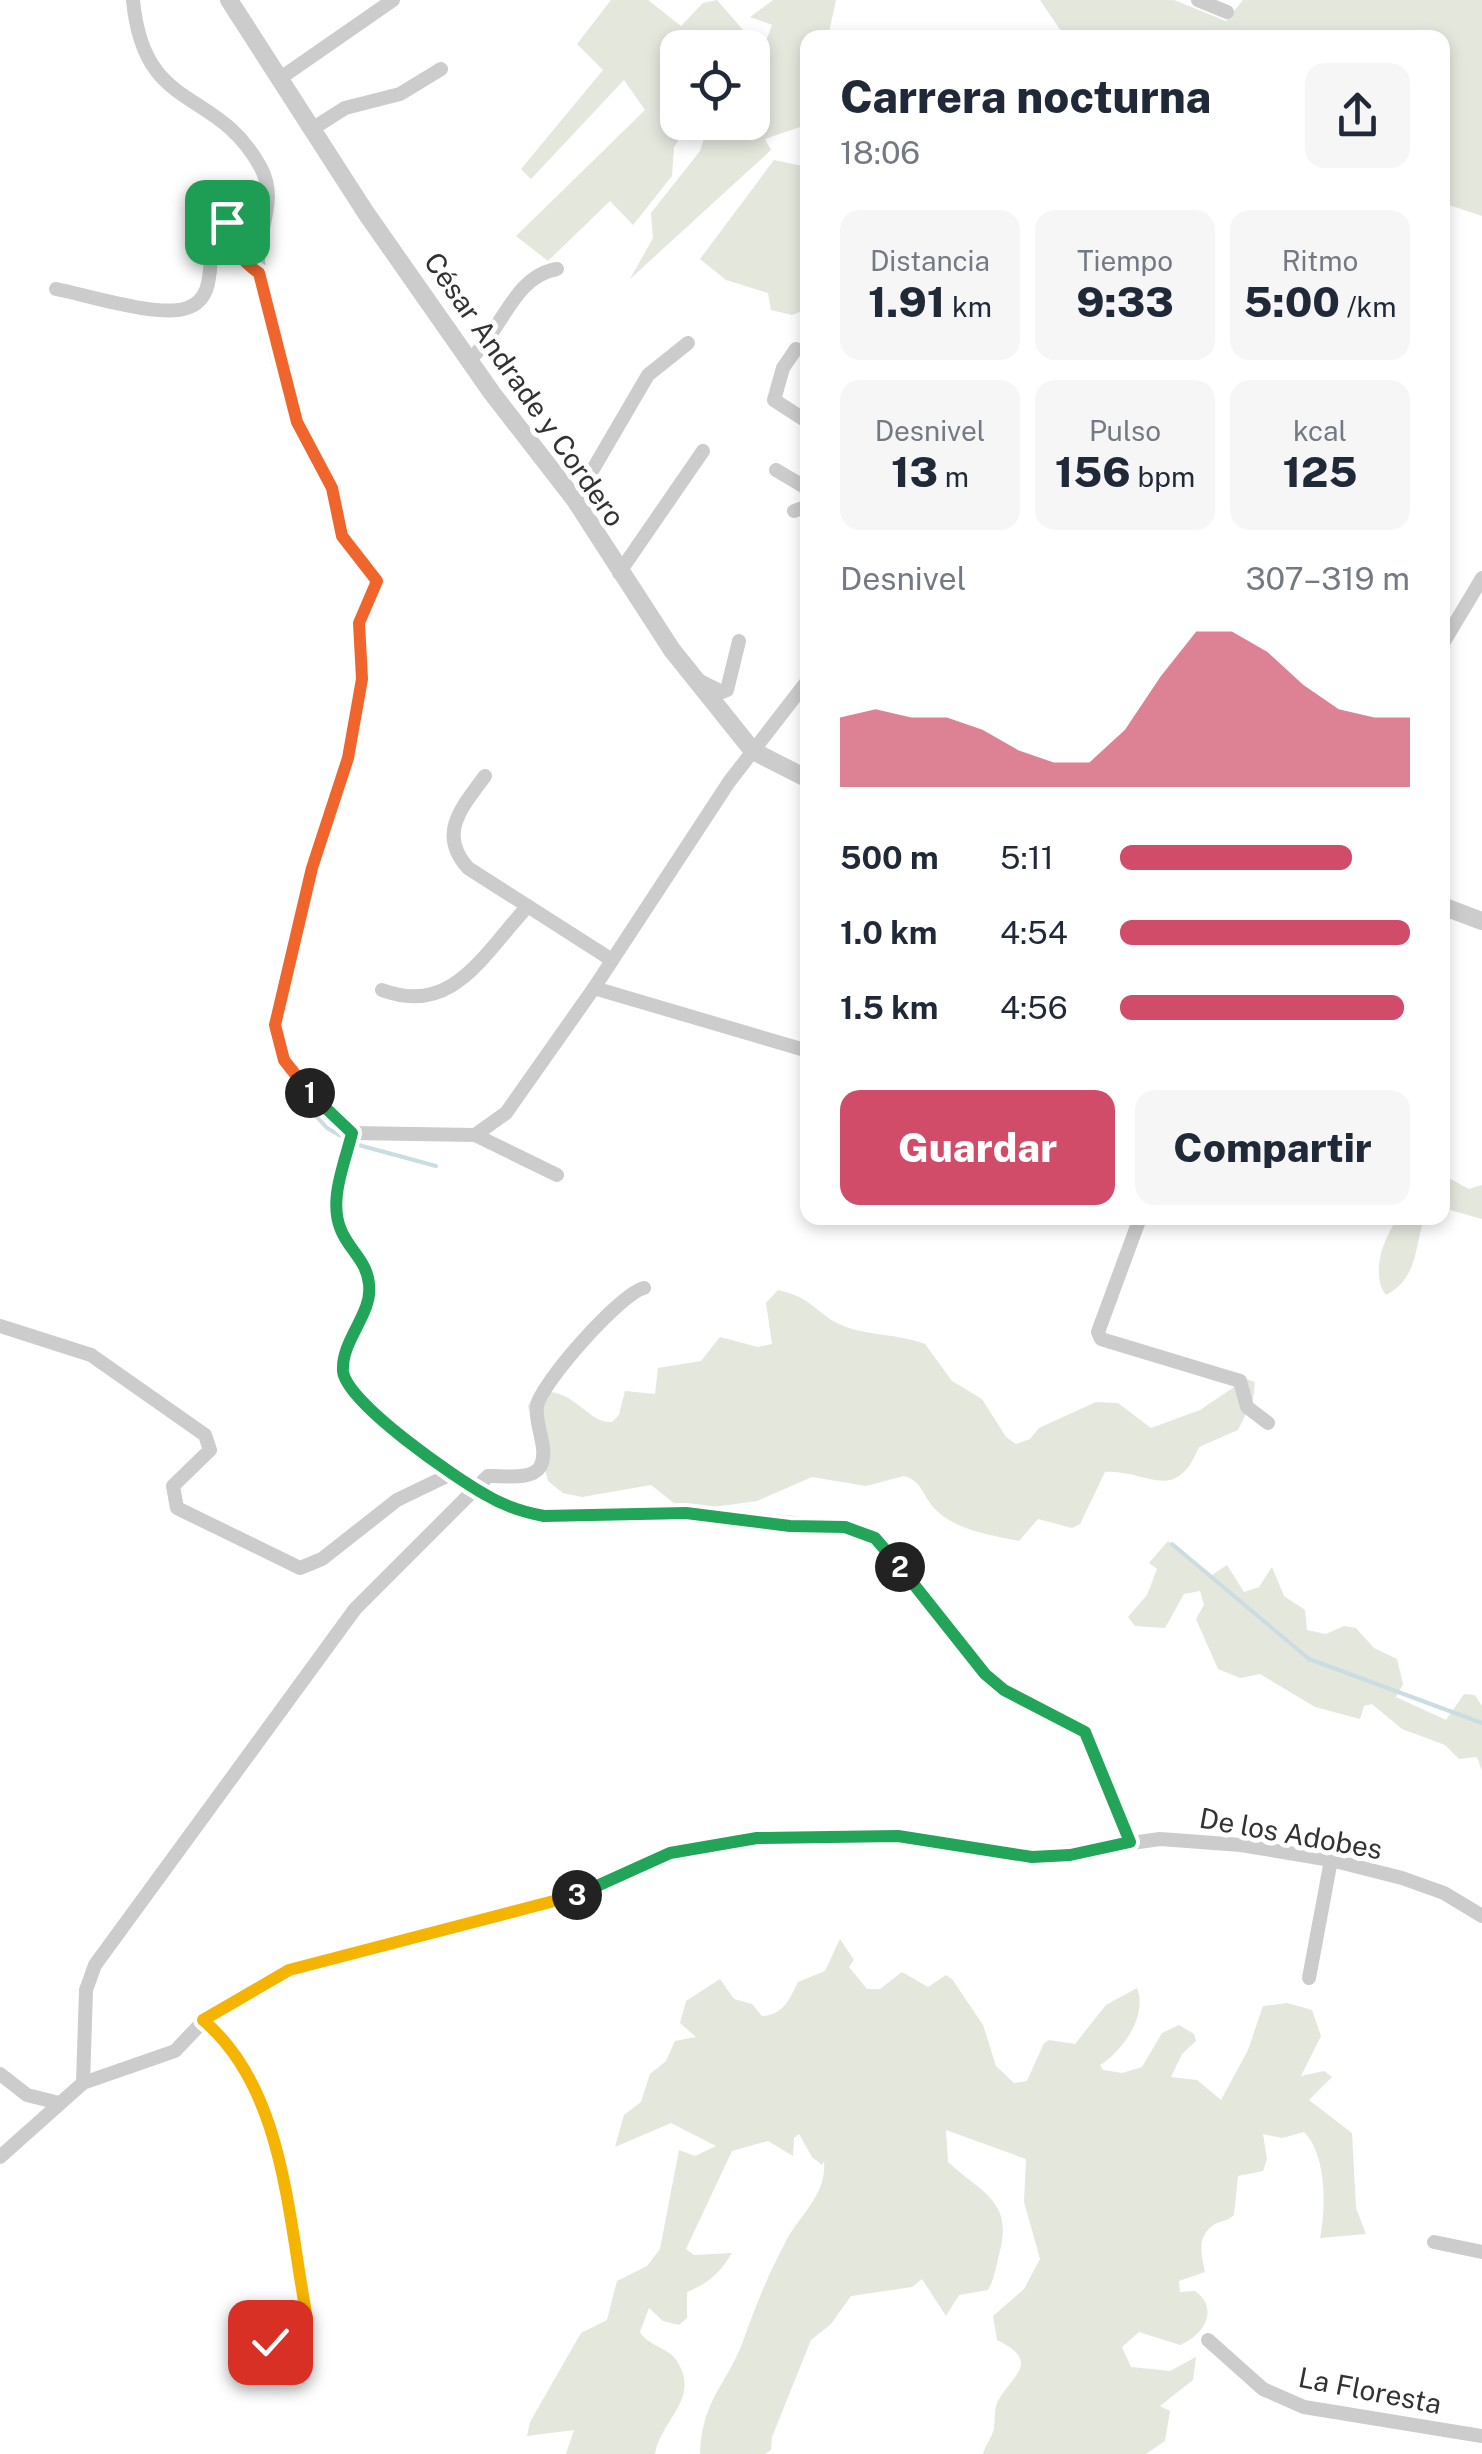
<!DOCTYPE html>
<html lang="es">
<meta charset="utf-8">
<style>
:root{--surface:#fff;--page:#f6f6f7;--text:#1f2937;--muted:#747a83;--accent:#d04c69}
body{margin:0;font-family:"Public Sans",sans-serif;background:var(--page);color:var(--text);height:100vh;display:flex;flex-direction:column;font-size:38px;white-space:nowrap}
*{box-sizing:border-box;margin:0}
p{font-size:32px;color:var(--muted)}
.icon{flex:none;width:55px;height:55px;fill:none;stroke:currentColor;stroke-width:2;stroke-linecap:round;stroke-linejoin:round}
.map{position:relative;flex:1;overflow:hidden}
.panel{position:absolute;left:800px;top:30px;width:650px;height:1195px;display:flex;flex-direction:column;background:var(--surface);border-radius:20px;box-shadow:0 5px 15px #0003}
.panel>*{flex:none}
.fabs{position:absolute;left:660px;top:30px;display:grid;gap:20px}
.fabs a{display:grid;place-items:center;width:110px;height:110px;border-radius:20px;background:var(--surface);box-shadow:0 5px 15px #0003;font-size:50px}
.pin{position:absolute;display:grid;place-items:center;width:85px;height:85px;color:#fff;margin:-42px;border-radius:20px;box-shadow:0 5px 15px #0006}
.km{position:absolute;width:50px;height:50px;margin:-25px;border-radius:50%;background:#222;color:#fff;font-size:28px;line-height:50px;text-align:center}
.round{display:grid;place-items:center;flex:none;width:105px;height:105px;border-radius:20px;background:var(--page)}
.overview{display:flex;align-items:center;justify-content:space-between;height:170px;padding:0 40px}
h1{font-size:45px;font-weight:800;line-height:75px}
.metrics{display:grid;grid-template-columns:repeat(3,1fr);gap:15px;height:170px;padding:10px 40px}
.metrics div{display:grid;align-content:center;border-radius:20px;background:var(--page);text-align:center}
.metrics b{font-size:42px;font-weight:800}
.metrics small{font-size:28px;font-weight:400}
.metrics p{font-size:28px}
.chart{height:280px;padding:20px 40px}
.chart p{display:flex;justify-content:space-between}
.chart svg{width:100%;height:180px;margin-top:10px;fill:var(--accent);opacity:.7}
.button{display:flex;gap:20px;margin-top:auto;padding:20px 40px}
.button a{flex:1;height:115px;border-radius:20px;background:var(--accent);color:#fff;font-size:40px;font-weight:800;line-height:115px;text-align:center}
.button a+a{background:var(--page);color:var(--text)}
ul{padding:0 40px;list-style:none;font-size:32px}
li{display:grid;grid-template-columns:160px 120px 1fr;align-items:center;height:75px}
li i{height:25px;border-radius:12px;background:var(--accent)}
.map>svg:first-child{display:block}
</style>
<div class="map">
<svg width="1482" height="2454" viewBox="0 0 1482 2454">
<rect width="100%" height="100%" fill="#fff"/>
<g fill="#e3e7dc" fill-rule="evenodd">
<path d="M611,0h37l33,26 22,-23 14,-3 45,52 10,-27 -22,-8 23,-17h63l-8,37 -20,1 -1,72 -7,17 -35,12 6,11 -141,129 23,-41 -2,-25 49,-62 5,-15 -19,-7 -12,18 -2,29 -39,49 -23,-24 -62,60 -32,-25 129,-126 -21,-30 -93,99 -10,-10 82,-99 -26,-26zM678,48h74v74h-74z"/>
<polygon points="1040,0 1174,0 1226,21 1243,0 1482,0 1482,216 1443,203 1442,38 1065,37"/>
<polygon points="774,160 807,167 807,309 792,315 771,310 768,293 726,280 700,259"/>
<polygon points="1443,1175 1469,1189 1482,1185 1482,1219 1443,1208"/>
<path d="M1391,1218h33c-9,30 -7,61 -38,77 -15,-20 -4,-52 8,-71z"/>
<path d="M778,1290c39,9 38,26 68,37 26,9 53,7 79,17l27,37 30,18 24,38 10,7 14,-5 9,-11 57,-26 22,1 33,25 49,-18 46,-31 9,3 -2,18 -15,30 -39,17c-24,59 -53,22 -94,25l-25,52 -8,4 -34,-9 -19,22c-28,-6 -61,-10 -83,-31 -13,-12 -13,-29 -32,-34l-38,10 -54,-9 -55,24 -57,8 -25,-5 -24,-19 -69,12 -19,-4 -15,-12 -20,-75 7,-14c42,-5 50,31 77,30l7,-7 6,-24 30,3 3,-26 43,-7 19,-24 38,10 14,-3 -6,-41z"/>
<polygon points="1168,1541 1212,1575 1227,1565 1244,1592 1259,1587 1272,1567 1284,1596 1305,1610 1307,1630 1326,1634 1344,1626 1356,1628 1374,1648 1397,1659 1403,1684 1396,1697 1446,1720 1464,1694 1475,1695 1482,1706 1482,1771 1477,1757 1459,1759 1445,1745 1402,1729 1372,1704 1364,1706 1360,1719 1315,1707 1260,1674 1240,1678 1218,1669 1196,1619 1204,1605 1200,1591 1184,1594 1165,1628 1135,1626 1128,1617 1147,1595 1157,1569 1149,1563"/>
<path d="M840,1939l14,21 -5,7 18,22h13l22,-17 26,15 18,-12 6,4 31,46 13,41 18,17 13,-2 17,-38 5,-3 26,4 31,-39 31,-17c11,27 -14,63 -37,77l3,5 19,3 20,-6 20,-34 17,-8 15,9 2,7 -14,13 -11,23 26,3 24,20 27,-50 15,-44 24,-3 25,7 9,26 -20,40 23,-5 8,6 -23,23 43,33 4,75 10,26 -46,4c6,-30 7,-83 -16,-106l-22,6 -19,-4 4,25 -4,12 -25,5 -4,39c-7,7 -14,5 -22,11 -16,13 -10,30 -7,46l-26,9 1,11 15,-1c25,18 9,44 -15,54l-41,-13 -17,15 9,20 39,4 26,-14 -3,23 -33,26 10,5 -5,30 -19,13h-163c2,-8 7,-14 10,-22 3,-10 0,-22 5,-31 13,-25 45,-39 -1,-61l-4,-24 31,-27 16,-30 -16,-57 2,-43 -80,-29 2,32c32,30 65,38 52,89 -4,14 -5,27 -12,39l-29,5 -13,21 -24,-37 -10,8 -61,9 -20,28 -20,16 -39,97 -1,13 -6,4h-65c2,-58 30,-71 46,-121 11,-31 24,-62 40,-92 14,-27 41,-46 38,-80l-2,4 -10,-8 -13,-23 -5,4 -1,18 -25,-15 -36,10 -46,98 8,6 38,-2c-12,20 -23,30 -45,39v26l-8,7 -16,-4 -14,-13 -9,24c8,14 28,15 37,29 24,38 -16,58 -22,93h-89l8,-24 -47,6 3,-14 51,-89 26,-13 10,-39 30,-15 13,-17 19,-99 16,6 21,-10 -45,-23 -56,24 9,-32 17,-13 9,-28 16,-13 9,-20 21,-4 -16,-14 6,-22 34,-22 14,20 18,5 10,12c20,0 28,-17 36,-34l27,-11z"/>
</g>
<g fill="none" stroke-linecap="round" stroke-linejoin="round">
<g stroke="#c9dde3" stroke-width="4">
<polyline points="295,1093 327,1128 346,1139"/>
<polyline points="355,1144 436,1166"/>
<polyline points="1172,1544 1309,1659 1482,1723"/>
</g>
<g stroke="#ccc" stroke-width="14">
<path d="M133,0c11,116 84,85 128,168 19,36 -8,67 -2,104 9,46 22,112 41,155 9,21 25,38 32,60 6,17 4,37 13,52 9,16 23,26 32,42l-18,42 3,56 -13,80 -37,109 -37,157 9,35 15,21 53,52"/>
<polyline points="1198,0 1227,12"/>
<polyline points="282,77 393,0"/>
<polyline points="312,129 345,108 400,94 441,69"/>
<path d="M56,289c31,6 103,29 131,19 39,-13 10,-70 40,-86l7,7c1,23 6,31 25,44"/>
<polyline points="796,349 783,368 774,400 808,422"/>
<path d="M469,360c33,-28 44,-84 88,-91"/>
<polyline points="776,470 808,489"/>
<polyline points="575,500 648,375 688,343"/>
<polyline points="794,511 808,506"/>
<polyline points="619,573 703,451"/>
<polyline points="1442,645 1482,578"/>
<polyline points="698,680 722,692 727,690 739,641"/>
<path d="M485,776c-23,31 -48,58 -17,92l144,92"/>
<polyline points="594,988 808,1051"/>
<path d="M382,990c71,27 102,-37 146,-84"/>
<path d="M352,1133c-6,30 -24,66 -11,97 8,20 26,31 28,54 4,30 -28,56 -26,87 3,32 114,108 143,124 18,11 37,17 58,21l142,-3 173,16 29,22 97,123 19,16 81,42 44,110"/>
<polyline points="352,1133 475,1135 506,1113 594,988 729,782 808,680"/>
<polyline points="475,1135 557,1175"/>
<polyline points="1140,1218 1098,1332 1101,1339 1240,1381 1247,1407 1268,1423"/>
<polyline points="0,1326 91,1355 205,1435 210,1450 173,1486 177,1508 300,1568 322,1559 397,1500 453,1473"/>
<polyline points="1309,1978 1331,1860"/>
<path d="M203,2020c82,68 86,201 104,298l-6,13 -31,11"/>
<polyline points="0,2074 27,2095 59,2103"/>
<path d="M83,2083l3,-93 9,-25 260,-356 133,-133c14,-1 43,5 52,-9 10,-17 -6,-42 -3,-61 4,-23 84,-113 107,-118"/>
<polyline points="0,2157 83,2083 175,2051 214,2010 289,1970 579,1894 670,1853 757,1837 897,1836 1032,1857 1160,1839 1241,1845 1331,1860 1402,1878 1444,1893 1482,1916"/>
<polyline points="1434,2242 1482,2252"/>
<polyline points="1208,2340 1263,2389 1304,2407 1482,2436"/>
</g>
<g stroke="#ccc" stroke-width="18">
<polyline points="229,0 366,213 492,393 575,500 672,650 753,751 808,779"/>
<polyline points="1442,906 1482,921"/>
</g>
</g>
<g fill="none" stroke-linecap="round" stroke-linejoin="round">
<g stroke="#fff" stroke-width="20">
<path id="split-1" d="M227,222l7,6c1,24 6,32 25,45l38,149 35,66 10,48 35,45 -18,42 3,56 -14,79 -36,110 -37,157 9,35 26,33"/>
</g>
<g stroke="#fff" stroke-width="20">
<path id="split-2" d="M310,1093l42,40c-7,30 -24,67 -11,97 8,20 26,31 28,54 4,30 -28,56 -26,87 3,32 114,108 143,124 18,11 37,17 58,21l142,-3 104,13 55,1 30,11 25,29"/>
</g>
<g stroke="#fff" stroke-width="20">
<polyline id="split-3" points="577,1895 670,1853 757,1838 898,1836 1032,1857 1070,1855 1130,1842 1085,1732 1004,1690 985,1674 900,1567"/>
</g>
<g stroke="#fff" stroke-width="20">
<path id="split-4" d="M270,2342l31,-11 6,-13c-19,-98 -22,-229 -104,-298l86,-50 288,-75"/>
</g>
<use href="#split-1" stroke="#f0652b" stroke-width="12"/>
<use href="#split-2" stroke="#22a559" stroke-width="12"/>
<use href="#split-3" stroke="#22a559" stroke-width="12"/>
<use href="#split-4" stroke="#f5b400" stroke-width="12"/>
</g>
<g text-anchor="middle" dominant-baseline="central" stroke-width="10" stroke-linejoin="round" paint-order="stroke">
<g font-size="28" fill="#323232" stroke="#fff">
<text transform="translate(525 389) rotate(55)">César Andrade y Cordero</text>
<text transform="translate(1291 1833) rotate(10)">De los Adobes</text>
<text transform="translate(1370 2390) rotate(11)">La Floresta</text>
</g>
</g>
</svg>
<div class="fabs">
<a><svg class="icon" aria-label="locate" viewBox="0 0 24 24"><circle cx="12" cy="12" r="6"/><path d="M12 2v4M12 18v4M2 12h4M18 12h4"/></svg></a>
</div>
<div class="pin" style="left:227px;top:222px;background:#1e9e55"><svg class="icon" aria-label="arrive" viewBox="0 0 24 24"><path d="M6 21V4h12l-3 4 3 4H6"/></svg></div>
<div class="pin" style="left:270px;top:2342px;background:#d93025"><svg class="icon" aria-label="check" viewBox="0 0 24 24"><path d="M5 12l5 5 9-10"/></svg></div>
<b class="km" style="left:310px;top:1093px">1</b>
<b class="km" style="left:900px;top:1567px">2</b>
<b class="km" style="left:577px;top:1895px">3</b>
<section class="panel">
<div class="overview"><div><h1>Carrera nocturna</h1><p>18:06</p></div><a class="round"><svg class="icon" aria-label="share" viewBox="0 0 24 24"><path d="M12 15V3M7 8l5-5 5 5M5 13v7h14v-7"/></svg></a></div>
<div class="metrics">
<div><p>Distancia</p><b>1.91<small> km</small></b></div>
<div><p>Tiempo</p><b>9:33</b></div>
<div><p>Ritmo</p><b>5:00<small> /km</small></b></div>
</div>
<div class="metrics">
<div><p>Desnivel</p><b>13<small> m</small></b></div>
<div><p>Pulso</p><b>156<small> bpm</small></b></div>
<div><p>kcal</p><b>125</b></div>
</div>
<div class="chart"><p><span>Desnivel</span>307–319 m</p>
<svg viewBox="0 0 160 44" preserveAspectRatio="none"><path d="M0 44V27L10 25L20 27L30 27L40 30L50 35L60 38L70 38L80 30L90 17L100 6L110 6L120 11L130 19L140 25L150 27L160 27V44z"/></svg>
</div>
<ul>
<li><b>500 m</b>5:11<i style="width:80%"></i></li>
<li><b>1.0 km</b>4:54<i style="width:100%"></i></li>
<li><b>1.5 km</b>4:56<i style="width:98%"></i></li>
</ul>
<div class="button"><a>Guardar</a><a>Compartir</a></div>
</section>
</div>
